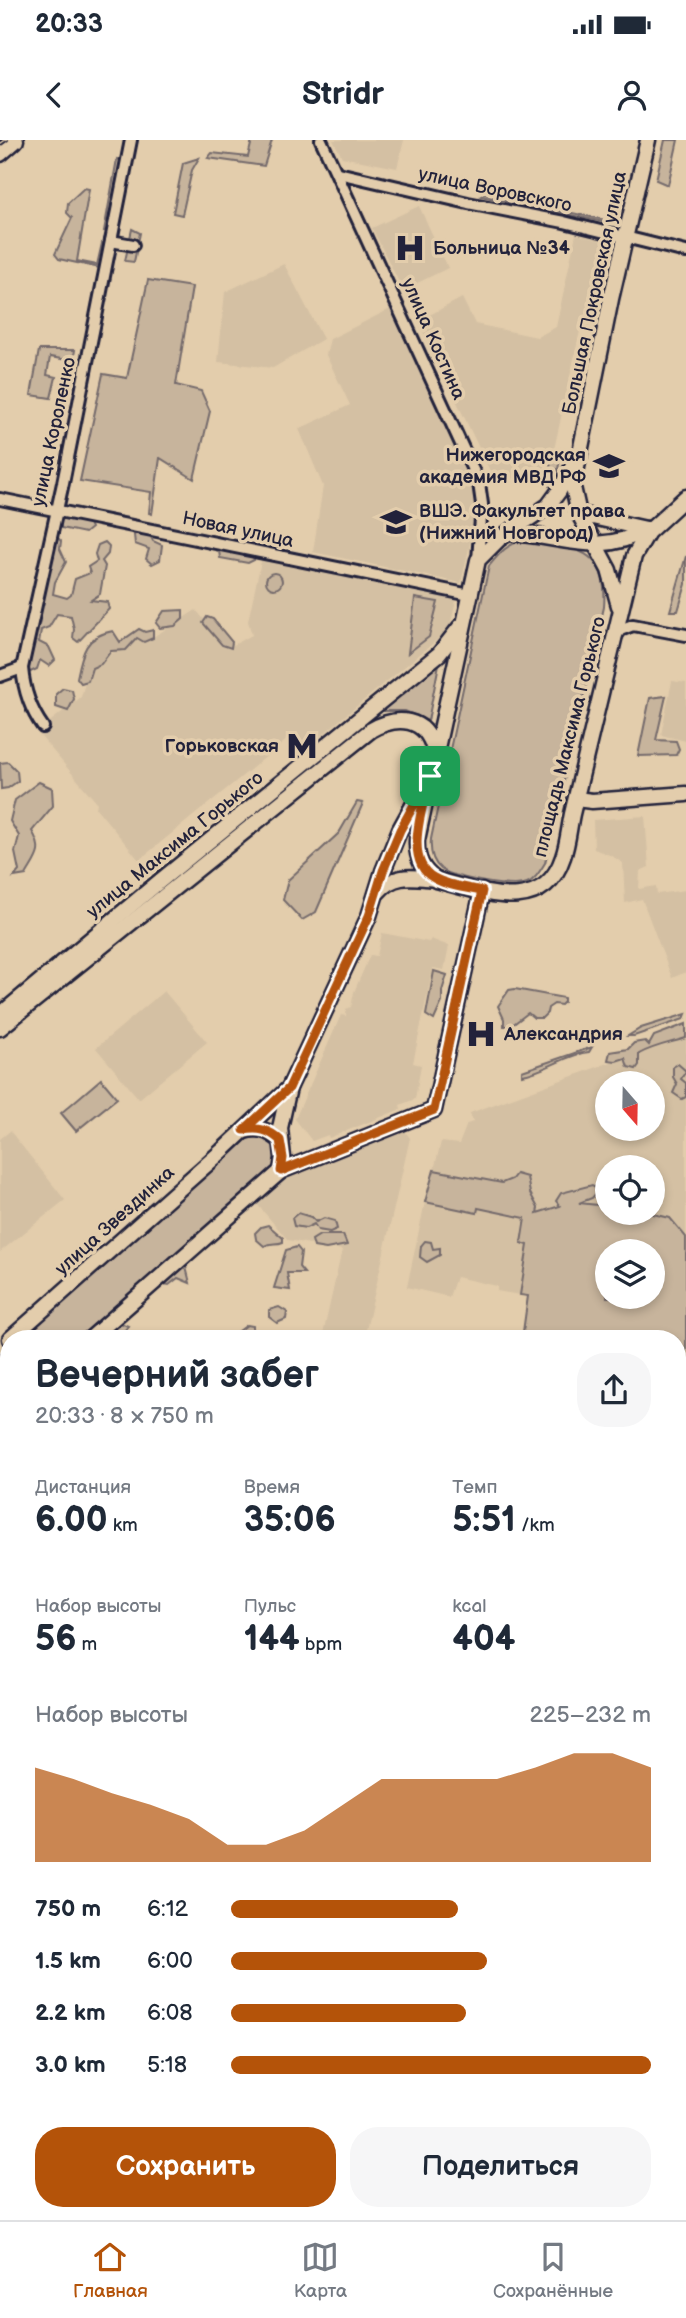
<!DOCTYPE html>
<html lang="ru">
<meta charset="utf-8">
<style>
:root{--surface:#fff;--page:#f6f6f7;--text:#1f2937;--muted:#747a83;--line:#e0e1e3;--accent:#b45309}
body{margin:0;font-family:"Balsamiq Sans",sans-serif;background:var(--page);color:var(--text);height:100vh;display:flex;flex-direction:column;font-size:26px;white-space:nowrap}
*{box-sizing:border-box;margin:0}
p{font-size:23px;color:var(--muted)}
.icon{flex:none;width:38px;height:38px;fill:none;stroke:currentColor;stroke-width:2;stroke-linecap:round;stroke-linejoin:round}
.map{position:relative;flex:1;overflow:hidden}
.drawer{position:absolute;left:0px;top:1190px;width:686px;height:891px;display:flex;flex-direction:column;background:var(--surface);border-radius:28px 28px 0 0;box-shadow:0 4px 10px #0003}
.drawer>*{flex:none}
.needle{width:46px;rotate:160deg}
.buttons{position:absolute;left:595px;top:931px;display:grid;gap:14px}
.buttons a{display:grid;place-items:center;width:70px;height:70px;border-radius:50%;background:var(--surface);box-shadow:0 4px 10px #0003;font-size:35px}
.pin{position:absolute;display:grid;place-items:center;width:60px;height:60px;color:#fff;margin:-30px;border-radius:14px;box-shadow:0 4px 10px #0006}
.round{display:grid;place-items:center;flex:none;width:74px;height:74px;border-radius:28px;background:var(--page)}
.overview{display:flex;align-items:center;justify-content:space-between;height:119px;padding:0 35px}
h1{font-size:38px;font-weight:700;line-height:52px}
.metrics{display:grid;grid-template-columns:repeat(3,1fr);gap:10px;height:119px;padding:7px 35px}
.metrics div{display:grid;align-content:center}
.metrics b{font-size:35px;font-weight:700}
.metrics small{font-size:19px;font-weight:400}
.metrics p{font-size:19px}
.chart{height:196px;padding:14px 35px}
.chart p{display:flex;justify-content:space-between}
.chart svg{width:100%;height:126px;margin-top:7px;fill:var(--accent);opacity:.7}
.action{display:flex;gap:14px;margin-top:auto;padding:14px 35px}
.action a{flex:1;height:80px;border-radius:28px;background:var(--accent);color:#fff;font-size:28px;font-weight:700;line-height:80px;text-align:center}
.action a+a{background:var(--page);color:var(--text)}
ul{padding:0 35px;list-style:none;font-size:23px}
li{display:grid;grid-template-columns:112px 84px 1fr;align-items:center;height:52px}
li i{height:18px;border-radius:9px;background:var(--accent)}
.status{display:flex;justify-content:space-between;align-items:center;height:49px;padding:0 35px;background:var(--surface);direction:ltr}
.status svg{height:19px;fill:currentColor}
header{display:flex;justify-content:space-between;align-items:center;height:91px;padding:0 35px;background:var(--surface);font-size:32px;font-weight:700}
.dock{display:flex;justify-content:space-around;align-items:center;height:98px;border-top:2px solid var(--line);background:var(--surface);font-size:19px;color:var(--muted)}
.dock a{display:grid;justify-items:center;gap:4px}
.dock .on{color:var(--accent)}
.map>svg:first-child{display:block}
</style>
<div class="status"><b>20:33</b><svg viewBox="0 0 49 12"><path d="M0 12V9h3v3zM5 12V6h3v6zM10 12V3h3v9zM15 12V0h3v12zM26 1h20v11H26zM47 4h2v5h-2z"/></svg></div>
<header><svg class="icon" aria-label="back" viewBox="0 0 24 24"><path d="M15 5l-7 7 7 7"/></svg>Stridr<svg class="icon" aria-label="person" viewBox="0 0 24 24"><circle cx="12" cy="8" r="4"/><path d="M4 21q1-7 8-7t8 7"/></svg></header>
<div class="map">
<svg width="686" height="2080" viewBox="0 0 686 2080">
<rect width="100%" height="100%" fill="#e3cdac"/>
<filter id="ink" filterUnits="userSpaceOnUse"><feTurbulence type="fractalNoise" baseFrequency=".0143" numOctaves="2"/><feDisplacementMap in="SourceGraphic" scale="14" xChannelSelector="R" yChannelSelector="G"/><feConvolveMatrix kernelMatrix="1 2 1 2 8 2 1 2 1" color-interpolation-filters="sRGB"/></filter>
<g filter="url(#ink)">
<g fill="#d4c0a3" fill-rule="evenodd">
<polygon points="333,0 404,0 397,28 342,17"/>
<polygon points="419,66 448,128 403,150 372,88"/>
<polygon points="576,94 608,102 588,192 580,191 546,346 491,333 418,181 462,158 475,184 537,197 556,187"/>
<polygon points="284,124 323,199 273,228 218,222 225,152"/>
<polygon points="392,168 481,356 461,443 313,412 323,346 299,289 350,265 326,215 330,199"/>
<polygon points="262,417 453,457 456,461 450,486 443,495 311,604 305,606 294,594 139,720 96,668 97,663 37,592 81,557 88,533 127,501 150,499 196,470 228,508 252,495 248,481"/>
<polygon points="672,541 686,543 686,601 661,595"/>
<polygon points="645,676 649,727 640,731 639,749 656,746 657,754 686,750 686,832 672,838 642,759 625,763 623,723 612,716 594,709 593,680"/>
<polygon points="382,793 429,802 431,799 449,806 444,830 433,828 413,923 421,925 415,959 400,965 401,969 329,998 328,995 312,1001 295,979 341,875 346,876 346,869 351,867 354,852 370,815 377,816"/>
<polygon points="164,851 207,902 139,959 96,908"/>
<path d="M686,895v202l-16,-19 -21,-5h4v-46h-46v39l-36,-3 -35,11 -34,-31 -68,-13 7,-28 18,2 8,-20 6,-2 -3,-9zM607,943h46v46h-46z"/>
<polygon points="404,990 410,998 364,1199 322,1199 342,1110 288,1100 256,1063 295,1030"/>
<polygon points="10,991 65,1060 0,1112 0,999"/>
<polygon points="425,1062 477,1073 478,1068 525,1078 521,1103 528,1104 520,1155 497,1151 497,1146 456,1137 449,1157 407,1147"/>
<polygon points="9,1475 9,1580 0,1583 0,1479"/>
<polygon points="9,1664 9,1802 0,1805 0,1667"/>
<polygon points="217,2072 321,2072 320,2080 215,2080"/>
</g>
<g fill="#c7b49c" stroke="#746b6c" stroke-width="2" fill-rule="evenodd">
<polygon points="252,0 272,0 264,26 208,18 212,13 248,17"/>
<polygon points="665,0 678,0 668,45 656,40"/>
<polygon points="199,18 192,30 182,75 173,73 183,23"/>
<polygon points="117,19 121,20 107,91 104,91"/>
<polygon points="84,48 89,49 77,121 97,125 102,103 105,104 100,128 59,119 55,114 72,78 67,73 68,63"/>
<polygon points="484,54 610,81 608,83 481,56"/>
<polygon points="132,89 140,93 134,122 125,121"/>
<polygon points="148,140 192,147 176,245 201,251 210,271 194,339 160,318 152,374 149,373 151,352 80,341 103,234 127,238"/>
<polygon points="39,210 75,210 73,221 50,217 47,235 56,237 51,258 31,255"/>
<polygon points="552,318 560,320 554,347 546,345"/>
<polygon points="68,376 88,381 91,388 85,393 61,388 60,379"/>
<polygon points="140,391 149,393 153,401 162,405 160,420 152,424 146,419 149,409 135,404 134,395"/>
<polygon points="58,398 61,401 60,409 66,422 55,442 53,454 67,458 71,455 75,439 90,433 88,427 97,421 95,414 98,405 105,402 109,406 108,414 102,421 105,426 100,454 91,460 107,462 109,469 78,502 73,498 74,489 71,476 57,474 49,487 41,490 39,502 49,507 55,520 49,526 40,520 37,529 26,534 47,422 54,416 49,409 51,401"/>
<path d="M524,400c49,8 85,6 80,67l-59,256c-5,8 -10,17 -18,20 -15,6 -73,-5 -86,-14 -10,-8 -11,-19 -10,-30l58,-273c11,-13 18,-22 35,-26z"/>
<polygon points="224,407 252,412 254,420 248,423 220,418 219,411"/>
<polygon points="686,416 686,444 678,471 670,471"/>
<circle cx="274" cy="441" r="8"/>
<polygon points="415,458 438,462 429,497 408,513"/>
<polygon points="183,470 183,479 175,486 160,488 156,483 164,471"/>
<polygon points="207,477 213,479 232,502 231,508 222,505 203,483"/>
<path d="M139,489l6,3 8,-2v8l-9,4 -7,-4 -11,12 -15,1 -10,13 -9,4 -4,13 -7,2 -4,-5c5,-25 8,-42 36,-47l7,11z"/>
<polygon points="439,524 428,581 405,571 384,571 384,568"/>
<polygon points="63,548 72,550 74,559 68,571 56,567 56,554"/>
<polygon points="666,556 656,600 676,601 679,609 676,615 638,616 650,558"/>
<polygon points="8,622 17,631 18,641 8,648 1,649 0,623"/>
<path d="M39,642l13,6 1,18 -21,25c12,20 5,25 -6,44l-12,2 5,-6 -4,-19 4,-16 -9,-15 5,-21z"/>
<polygon points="357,662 363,663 316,772 302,780 283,760 288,740 339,693"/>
<polygon points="434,831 447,835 442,851 442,862 434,880 426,875"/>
<polygon points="515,849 564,858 564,862 561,865 554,864 548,868 547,873 542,878 534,878 528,873 511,886 504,886 504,879 498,866 509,850"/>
<polygon points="686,874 684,879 634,896 628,896 641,888"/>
<path d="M686,884v14c-16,5 -33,8 -47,16v11l-3,4 -8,-2 -3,-9 -9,3 -8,-1 2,-8 18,-3 6,-6 11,-2 4,4 5,-9z"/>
<path d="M592,907l-3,5c-23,2 -44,20 -67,23v-4z"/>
<polygon points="678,924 686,931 681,939 686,943 686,957 682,959 673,953 677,944 673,937 673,927"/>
<polygon points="101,939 117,958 76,991 61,973"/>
<polygon points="257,992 277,1006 276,1027 84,1199 18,1199 246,995"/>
<path d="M434,1030l68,13 10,-4 4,-5 11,3 3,16 8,15 -1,5 23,-7 -4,-5 5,-8 31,-8 7,5 -7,8 -13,5 28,3v7h42l21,5 16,19v359l-9,-2v-255h-155l6,-43 -8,-1 8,-50 -7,-2 4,-25 -47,-10 -1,5 -52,-11zM607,1111h46v46h-46z"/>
<polygon points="298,1073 311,1077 316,1082 324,1078 335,1081 337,1089 330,1092 318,1090 314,1084 306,1088 294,1086 292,1078"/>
<path d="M268,1085l15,13v4c-7,3 -12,0 -19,4l-8,-7 -1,-6 6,-6z"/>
<polygon points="320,1095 343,1095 347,1105 326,1109 314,1107 312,1100"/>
<polygon points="425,1101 431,1102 433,1109 440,1108 440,1115 427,1122 420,1117 421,1106"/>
<polygon points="297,1107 301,1112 299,1127 304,1133 287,1133 290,1150 274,1148 286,1110"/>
<polygon points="185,1123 190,1143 178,1138 169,1145 164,1144"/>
<polygon points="279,1167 287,1172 286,1179 277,1183 269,1177 269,1170"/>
<path d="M118,1182l10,4c-8,11 -12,14 -26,12l2,-6z"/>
<polygon points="247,1185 253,1186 253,1197 256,1199 222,1199 223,1195 235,1194"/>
<polygon points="9,1207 9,1265 0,1273 0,1214"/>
<polygon points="6,1374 9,1374 9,1418 0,1419 0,1387"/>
<polygon points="0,1960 4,1960 3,1966 6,1968 9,1961 9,1986 4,1982 2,1983 4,1991 0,1999"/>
<polygon points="449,2072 505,2072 506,2080 467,2080 467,2074 464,2080 451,2080"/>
</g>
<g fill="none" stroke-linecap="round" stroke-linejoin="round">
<g stroke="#22223b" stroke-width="16">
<g id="street">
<polyline points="321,0 479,343 482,364 478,420"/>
<polyline points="338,33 468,63 564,82 686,112"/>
<polyline points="111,101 133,105"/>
<polyline points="0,359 470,455"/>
<polyline points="615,498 620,490 633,485 686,495"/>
<polyline points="0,536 22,528"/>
<path d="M43,587c-13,-18 -19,-36 -21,-59l41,-185 68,-343"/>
<polyline points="0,1332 9,1360"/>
<polyline points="677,1462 686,1464"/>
<polyline points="0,1599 9,1595"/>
<polyline points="0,1812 9,1809"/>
<polyline points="677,2061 686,2058"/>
<polyline points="0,2066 9,2061"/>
<polyline points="444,2080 445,2072"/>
</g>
</g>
<g stroke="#22223b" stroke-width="19">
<g id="secondary">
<path d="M579,315l-20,36 -11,15 -49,33 -21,21 -61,280c-1,18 5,30 19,40 45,11 107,38 127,-23 5,-14 6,-29 9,-43l62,-258 14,-24 38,-35"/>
<polyline points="579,374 646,389"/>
<path d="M509,393c52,2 90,25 138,-4"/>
<polyline points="619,466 609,430 579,374 573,347 611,159 648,0"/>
<polyline points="576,659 592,661 686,654"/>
<path d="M378,752c16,-19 34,-15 56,-13"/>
<polyline points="0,875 160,741 439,514 460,487"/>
<path d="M0,888l371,-298c26,-15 55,-13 63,20"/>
<path d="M244,991c15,-4 24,-1 36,9"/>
<polyline points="281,1031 283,1018 280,988 289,948 369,776 383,731 400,689 422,649"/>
<polyline points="10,1199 222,1011 289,948"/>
<polyline points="90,1199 281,1031 434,970 482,751"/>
<polyline points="0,1279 9,1272"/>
<polyline points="512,2072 512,2080"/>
<polyline points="643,2072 659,2080"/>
</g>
</g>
<g stroke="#22223b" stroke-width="21">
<polyline id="primary" points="0,13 15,0"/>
</g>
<use href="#street" stroke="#e3cdac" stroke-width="10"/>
<use href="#secondary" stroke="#e3cdac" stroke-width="14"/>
<use href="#primary" stroke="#e3cdac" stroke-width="16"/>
<g stroke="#22223b" stroke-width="2">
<polyline points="0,6 8,0"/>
<polyline points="0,2063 9,2059"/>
<polyline points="503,2072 504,2080"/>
<polyline points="650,2072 668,2080"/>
</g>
</g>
</g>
<g fill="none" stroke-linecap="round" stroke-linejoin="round" filter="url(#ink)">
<g stroke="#fff" stroke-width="14">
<path id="route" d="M430,636c-6,28 -28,85 4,102 14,8 33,10 48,13l-48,219 -153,61 2,-13 -3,-18c-11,-10 -21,-13 -36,-10l45,-42 80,-172 14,-45 17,-41z"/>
</g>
<use href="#route" stroke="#b45309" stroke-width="9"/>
</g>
<defs>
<g id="hospital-bare" transform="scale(2.415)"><path d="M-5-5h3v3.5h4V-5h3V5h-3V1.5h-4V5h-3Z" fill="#22223b" stroke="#e3cdac" stroke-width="2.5" paint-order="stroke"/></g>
<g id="university-bare" transform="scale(2.415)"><path d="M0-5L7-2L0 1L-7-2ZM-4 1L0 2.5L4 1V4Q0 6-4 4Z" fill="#22223b" stroke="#e3cdac" stroke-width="2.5" paint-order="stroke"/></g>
<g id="metro-bare" transform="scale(2.415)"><path d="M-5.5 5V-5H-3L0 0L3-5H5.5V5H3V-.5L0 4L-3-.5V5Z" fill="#22223b" stroke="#e3cdac" stroke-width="2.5" paint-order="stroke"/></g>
</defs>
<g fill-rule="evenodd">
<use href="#hospital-bare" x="410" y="108"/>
<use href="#university-bare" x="609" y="326"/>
<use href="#university-bare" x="396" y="382"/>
<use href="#metro-bare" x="302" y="606"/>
<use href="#hospital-bare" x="481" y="894"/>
</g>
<g text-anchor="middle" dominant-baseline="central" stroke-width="7" stroke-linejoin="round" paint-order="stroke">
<g font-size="19" fill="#22223b" stroke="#e3cdac">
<text transform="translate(495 50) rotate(12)">улица Воровского</text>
<text transform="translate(595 153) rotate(-78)">Большая Покровская улица</text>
<text transform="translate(433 199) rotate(66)">улица Костина</text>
<text transform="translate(54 292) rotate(-78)">улица Короленко</text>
<text transform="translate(238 390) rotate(12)">Новая улица</text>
<text transform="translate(570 597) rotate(-76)">площадь Максима Горького</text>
<text transform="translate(175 705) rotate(-39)">улица Максима Горького</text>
<text transform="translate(115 1081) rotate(-42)">улица Звездинка</text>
</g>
<g font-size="19" font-weight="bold" fill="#22223b" stroke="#e3cdac" text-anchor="start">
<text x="433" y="108">Больница №34</text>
<text x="586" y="315" text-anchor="end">Нижегородская<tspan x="586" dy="22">академия МВД РФ</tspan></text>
<text x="419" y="371">ВШЭ. Факультет права<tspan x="419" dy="22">(Нижний Новгород)</tspan></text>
<text x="279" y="606" text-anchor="end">Горьковская</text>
<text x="504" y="894">Александрия</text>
</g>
</g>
</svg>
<div class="buttons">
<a><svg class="needle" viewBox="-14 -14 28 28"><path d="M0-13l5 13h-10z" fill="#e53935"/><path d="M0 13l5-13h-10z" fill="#747a83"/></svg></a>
<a><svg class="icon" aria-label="locate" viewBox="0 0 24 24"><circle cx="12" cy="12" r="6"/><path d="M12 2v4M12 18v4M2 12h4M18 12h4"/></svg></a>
<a><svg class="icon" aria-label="layers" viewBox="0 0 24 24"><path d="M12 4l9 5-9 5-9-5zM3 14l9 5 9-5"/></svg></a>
</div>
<div class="pin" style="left:430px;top:636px;background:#1e9e55"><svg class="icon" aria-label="arrive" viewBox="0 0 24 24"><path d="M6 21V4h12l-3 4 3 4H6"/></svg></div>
<section class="drawer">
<div class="overview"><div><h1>Вечерний забег</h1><p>20:33 · 8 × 750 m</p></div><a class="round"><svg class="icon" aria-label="share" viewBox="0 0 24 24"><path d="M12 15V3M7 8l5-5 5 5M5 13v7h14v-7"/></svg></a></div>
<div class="metrics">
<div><p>Дистанция</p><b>6.00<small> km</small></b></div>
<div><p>Время</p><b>35:06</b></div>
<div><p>Темп</p><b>5:51<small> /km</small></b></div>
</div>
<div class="metrics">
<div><p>Набор высоты</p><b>56<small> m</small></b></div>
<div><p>Пульс</p><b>144<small> bpm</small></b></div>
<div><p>kcal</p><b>404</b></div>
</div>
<div class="chart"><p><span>Набор высоты</span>225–232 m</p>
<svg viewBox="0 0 160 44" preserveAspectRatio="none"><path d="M0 44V11L10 15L20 20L30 24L40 29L50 38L60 38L70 33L80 24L90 15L100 15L110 15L120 15L130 11L140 6L150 6L160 11V44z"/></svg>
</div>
<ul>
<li><b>750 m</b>6:12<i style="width:54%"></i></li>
<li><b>1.5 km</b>6:00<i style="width:61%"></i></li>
<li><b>2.2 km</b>6:08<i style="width:56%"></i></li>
<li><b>3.0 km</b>5:18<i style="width:100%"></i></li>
</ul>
<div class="action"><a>Сохранить</a><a>Поделиться</a></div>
</section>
</div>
<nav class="dock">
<a class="on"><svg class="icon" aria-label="home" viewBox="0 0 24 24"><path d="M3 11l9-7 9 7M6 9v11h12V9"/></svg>Главная</a>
<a><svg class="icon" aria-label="map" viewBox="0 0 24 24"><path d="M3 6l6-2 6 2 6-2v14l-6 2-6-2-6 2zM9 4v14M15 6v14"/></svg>Карта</a>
<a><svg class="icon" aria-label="saved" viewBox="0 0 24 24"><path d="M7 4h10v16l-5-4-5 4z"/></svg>Сохранённые</a>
</nav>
